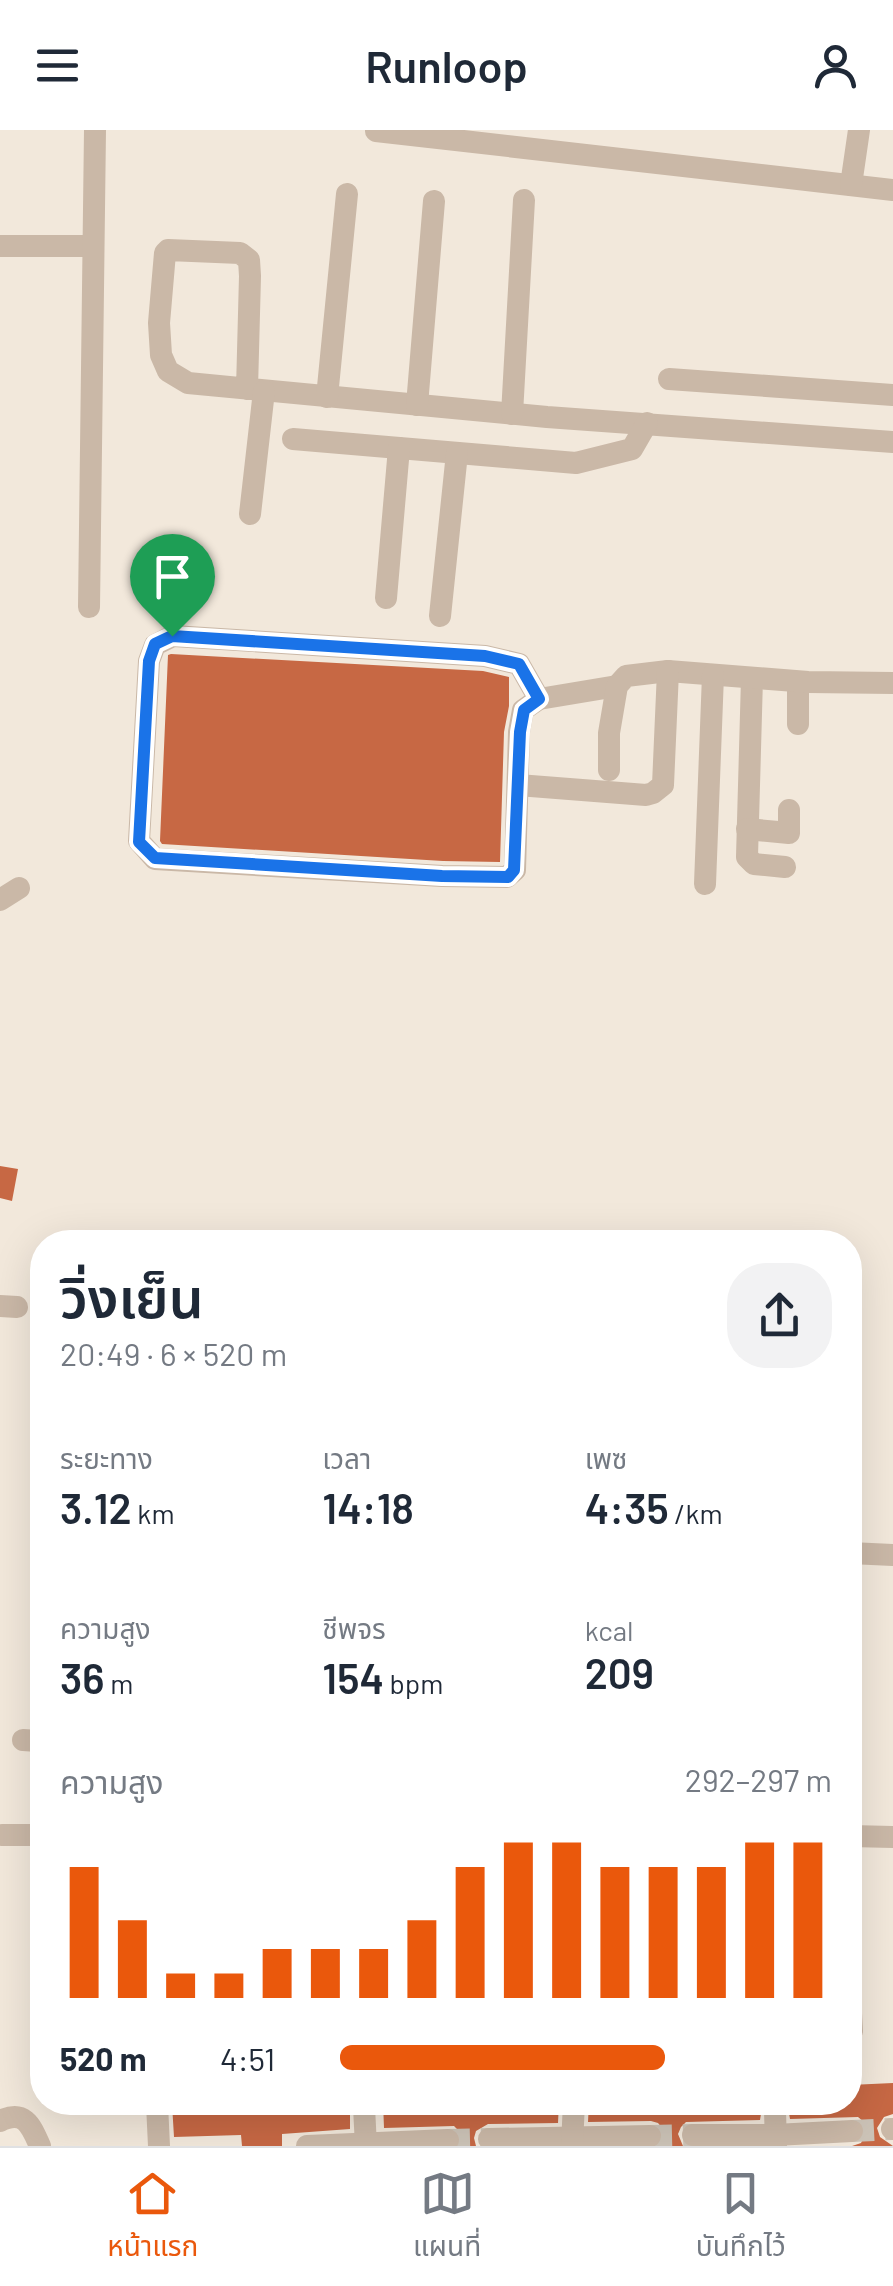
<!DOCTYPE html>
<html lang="th">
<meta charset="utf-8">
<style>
:root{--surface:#fff;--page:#f2f2f3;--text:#1f2937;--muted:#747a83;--line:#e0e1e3;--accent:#ea580c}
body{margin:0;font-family:Barlow,"Noto Sans Thai",sans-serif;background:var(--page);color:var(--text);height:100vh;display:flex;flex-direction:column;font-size:38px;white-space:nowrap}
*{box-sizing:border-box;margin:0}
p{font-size:32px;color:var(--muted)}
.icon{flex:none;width:55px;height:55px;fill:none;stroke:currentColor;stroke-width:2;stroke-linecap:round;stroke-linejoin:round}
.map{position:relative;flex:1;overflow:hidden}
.side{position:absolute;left:30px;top:1100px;width:832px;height:885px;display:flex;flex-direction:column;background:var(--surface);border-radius:40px;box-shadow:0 10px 40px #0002}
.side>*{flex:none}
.pin{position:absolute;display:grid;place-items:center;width:85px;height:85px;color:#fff;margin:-102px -42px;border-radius:50% 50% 50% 0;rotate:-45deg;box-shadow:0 0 10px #0007}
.pin .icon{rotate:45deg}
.round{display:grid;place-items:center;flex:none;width:105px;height:105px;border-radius:40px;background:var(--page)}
.headline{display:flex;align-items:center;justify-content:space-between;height:170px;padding:0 30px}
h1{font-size:55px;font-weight:600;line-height:75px}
.metrics{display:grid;grid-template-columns:repeat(3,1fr);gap:15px;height:170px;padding:10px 30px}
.metrics div{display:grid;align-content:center}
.metrics b{font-size:42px;font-weight:600}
.metrics small{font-size:28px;font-weight:400}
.metrics p{font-size:28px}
.chart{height:280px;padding:20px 30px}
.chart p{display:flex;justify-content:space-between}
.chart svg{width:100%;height:180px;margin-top:10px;stroke:var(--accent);stroke-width:6}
ul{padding:0 30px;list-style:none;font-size:32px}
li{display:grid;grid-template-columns:160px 120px 1fr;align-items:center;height:75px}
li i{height:25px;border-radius:12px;background:var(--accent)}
header{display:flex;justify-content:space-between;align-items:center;height:130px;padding:0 30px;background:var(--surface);font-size:45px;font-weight:600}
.tabs{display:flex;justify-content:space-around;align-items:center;height:140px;border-top:2px solid var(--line);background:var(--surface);font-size:28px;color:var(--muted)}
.tabs a{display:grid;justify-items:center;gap:5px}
.tabs .current{color:var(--accent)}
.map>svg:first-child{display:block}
</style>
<header><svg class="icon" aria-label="menu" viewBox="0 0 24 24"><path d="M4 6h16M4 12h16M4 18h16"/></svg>Runloop<svg class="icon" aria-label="person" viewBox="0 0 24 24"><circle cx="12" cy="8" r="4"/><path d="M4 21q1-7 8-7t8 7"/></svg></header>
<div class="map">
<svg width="893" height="2016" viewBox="0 0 893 2016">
<rect width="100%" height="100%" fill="#f2e8db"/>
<g fill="#c76844">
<polygon points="171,524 483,541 509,547 509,576 504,602 500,732 443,731 162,714 160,711 168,525"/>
<polygon points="0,1036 18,1039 12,1071 0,1068"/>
<polygon points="893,1953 893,1984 884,1987 877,1998 880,2007 893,2016 852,2016 861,2013 867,2001 864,1992 858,1987 790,1989 787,1972 850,1972 850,1955"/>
<polygon points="221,1972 350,1972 350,1999 282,2004 282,2016 242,2016 241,2005 174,2007 172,1974"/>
<polygon points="383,1972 559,1972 558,1993 488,1994 476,2001 474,2008 476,2016 462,2016 461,2003 454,1996 384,1998"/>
<polygon points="589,1972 763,1972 760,1990 686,1992 681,1997 678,2004 683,2016 661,2016 665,2007 663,1999 658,1993 651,1991 588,1992"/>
</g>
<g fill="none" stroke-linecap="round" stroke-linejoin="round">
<g stroke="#ccc3b7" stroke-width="22" stroke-dasharray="22 11" stroke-linecap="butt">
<polyline points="852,2001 892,1999"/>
<polyline points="650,2006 693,2005"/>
<polyline points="448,2010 489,2009"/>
</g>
<g stroke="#cab8a7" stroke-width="22">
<polyline points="376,1 893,60"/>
<polyline points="851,55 859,0"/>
<polyline points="0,116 93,116"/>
<polyline points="669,249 893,265"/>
<polyline points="247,259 250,146 249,130 240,123 168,120 165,123 159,193 161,225 168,241 188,253 547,287 893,312"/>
<polyline points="327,267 347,64"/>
<polyline points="417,275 434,71"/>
<polyline points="512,284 524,70"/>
<polyline points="293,309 576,333 632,319 647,293"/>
<polyline points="250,384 264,261"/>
<polyline points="386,468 399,318"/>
<polyline points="89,477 95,0"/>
<polyline points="440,486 457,323"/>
<polygon points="173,506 485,526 519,534 539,569 523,580 519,602 515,740 507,747 442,746 155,729 139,711 149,531 155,515"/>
<polyline points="752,548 747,727 754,734 785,737"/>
<polyline points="798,552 798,594"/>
<polyline points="539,569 617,556"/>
<polyline points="609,640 609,603 617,556 626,546 668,541 808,552 893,553"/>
<polyline points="518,655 646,665 653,663 663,655 668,541"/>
<polyline points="747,699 789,703 789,680"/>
<polyline points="705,754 713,545"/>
<polyline points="0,770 19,758"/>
<polyline points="0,1176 17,1177"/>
<polyline points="850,1423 893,1425"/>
<polyline points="23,1610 38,1611 42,1616"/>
<polyline points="2,1705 42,1705"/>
<polyline points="850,1706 893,1707"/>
<polyline points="850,1866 852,1901"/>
<polyline points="157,1974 159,2016"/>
<polyline points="364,1977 366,2016"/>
<polyline points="775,1981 776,2016"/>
<path d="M0,1991c25,-12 31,5 40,25"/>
<polyline points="892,1999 893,1999"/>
<polyline points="693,2005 775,2005 852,2001"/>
<polyline points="489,2009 650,2006"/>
<polyline points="307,2016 448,2010"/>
<polyline points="572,2016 574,1972"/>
</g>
</g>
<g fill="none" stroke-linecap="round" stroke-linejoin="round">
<g stroke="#fff" stroke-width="20">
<polygon id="route" points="172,506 485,526 519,534 539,569 524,580 520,602 514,740 508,747 442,746 155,728 139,712 149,531 155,514"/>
</g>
<use href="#route" stroke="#1a73e8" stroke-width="12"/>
</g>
</svg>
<div class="pin" style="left:172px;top:506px;background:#1e9e55"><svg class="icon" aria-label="arrive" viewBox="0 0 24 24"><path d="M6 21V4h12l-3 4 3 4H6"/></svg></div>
<section class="side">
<div class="headline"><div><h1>วิ่งเย็น</h1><p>20:49 · 6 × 520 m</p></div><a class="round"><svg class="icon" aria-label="share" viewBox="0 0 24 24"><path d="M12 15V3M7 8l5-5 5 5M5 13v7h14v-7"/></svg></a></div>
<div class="metrics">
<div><p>ระยะทาง</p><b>3.12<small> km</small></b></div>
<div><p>เวลา</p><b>14:18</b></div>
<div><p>เพซ</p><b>4:35<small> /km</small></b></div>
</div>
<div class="metrics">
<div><p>ความสูง</p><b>36<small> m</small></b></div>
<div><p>ชีพจร</p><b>154<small> bpm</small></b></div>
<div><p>kcal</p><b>209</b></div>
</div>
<div class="chart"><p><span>ความสูง</span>292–297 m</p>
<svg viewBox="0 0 160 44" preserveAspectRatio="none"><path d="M5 44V12M15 44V25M25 44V38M35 44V38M45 44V32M55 44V32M65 44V32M75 44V25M85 44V12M95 44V6M105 44V6M115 44V12M125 44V12M135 44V12M145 44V6M155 44V6"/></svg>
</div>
<ul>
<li><b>520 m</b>4:51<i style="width:66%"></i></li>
</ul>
</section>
</div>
<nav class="tabs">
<a class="current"><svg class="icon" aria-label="home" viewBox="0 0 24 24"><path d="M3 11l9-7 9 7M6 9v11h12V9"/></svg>หน้าแรก</a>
<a><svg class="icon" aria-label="map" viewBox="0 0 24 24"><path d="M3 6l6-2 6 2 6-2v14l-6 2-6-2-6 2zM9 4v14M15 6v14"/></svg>แผนที่</a>
<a><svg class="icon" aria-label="saved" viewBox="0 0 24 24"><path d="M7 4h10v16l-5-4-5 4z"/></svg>บันทึกไว้</a>
</nav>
